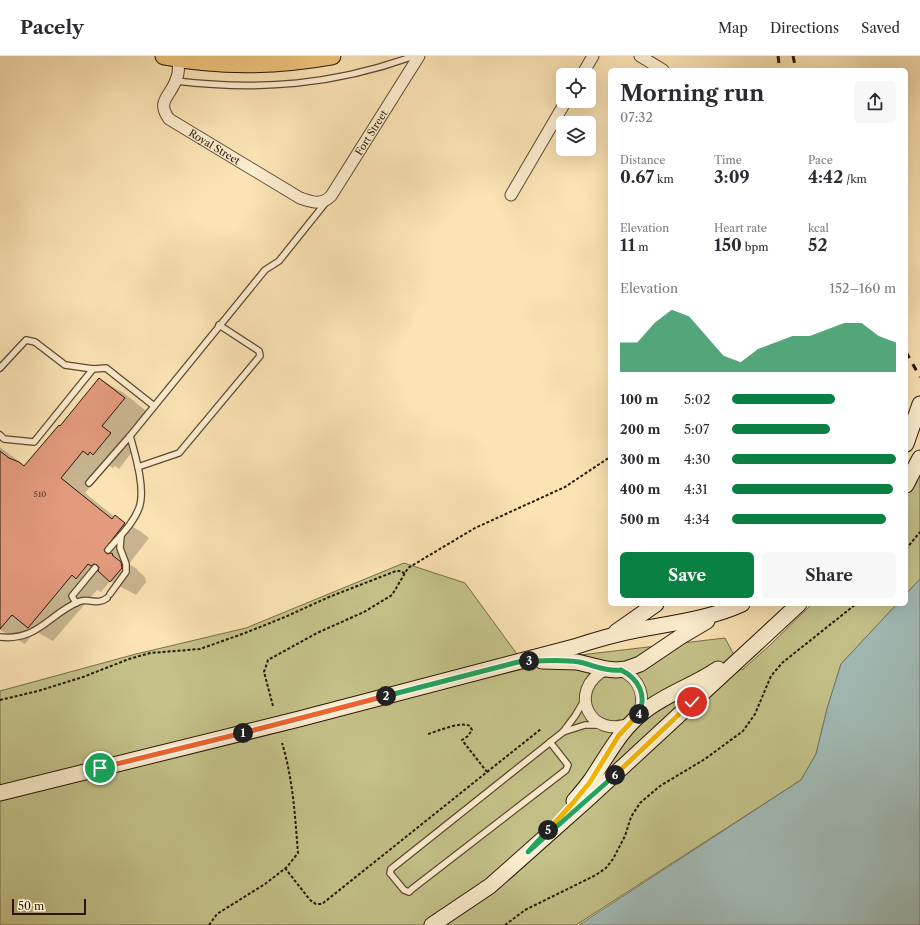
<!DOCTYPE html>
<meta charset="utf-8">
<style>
:root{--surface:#fff;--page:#f7f7f7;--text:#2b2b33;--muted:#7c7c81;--line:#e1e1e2;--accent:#0b8043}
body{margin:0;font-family:"Libre Caslon Text",serif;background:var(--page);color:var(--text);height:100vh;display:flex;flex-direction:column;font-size:15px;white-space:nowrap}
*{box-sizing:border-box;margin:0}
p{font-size:13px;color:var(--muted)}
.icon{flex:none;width:22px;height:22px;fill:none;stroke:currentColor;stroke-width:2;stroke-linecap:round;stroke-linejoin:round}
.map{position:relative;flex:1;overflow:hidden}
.side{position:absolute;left:608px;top:12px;width:300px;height:538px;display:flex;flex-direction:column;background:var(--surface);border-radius:6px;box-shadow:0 4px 16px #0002}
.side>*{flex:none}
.tools{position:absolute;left:556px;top:12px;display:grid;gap:8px}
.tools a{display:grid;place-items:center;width:40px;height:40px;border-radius:6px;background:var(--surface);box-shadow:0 4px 16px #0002;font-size:20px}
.scale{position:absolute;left:12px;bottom:10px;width:74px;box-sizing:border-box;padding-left:4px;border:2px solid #271605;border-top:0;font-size:11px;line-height:14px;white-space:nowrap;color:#271605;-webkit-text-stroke:3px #fcedce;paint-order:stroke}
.pin{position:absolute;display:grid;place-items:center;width:34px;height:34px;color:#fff;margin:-17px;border:2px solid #fff;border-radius:50%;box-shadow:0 1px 4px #0007}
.km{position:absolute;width:20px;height:20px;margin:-10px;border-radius:50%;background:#222;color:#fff;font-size:11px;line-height:20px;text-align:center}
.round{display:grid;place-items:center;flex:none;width:42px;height:42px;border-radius:6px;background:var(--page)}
.summary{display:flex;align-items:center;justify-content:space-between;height:68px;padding:0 12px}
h1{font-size:22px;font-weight:800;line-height:30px}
.metrics{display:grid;grid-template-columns:repeat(3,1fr);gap:6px;height:68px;padding:4px 12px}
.metrics div{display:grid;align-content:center}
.metrics b{font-size:17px;font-weight:800}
.metrics small{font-size:11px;font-weight:400}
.metrics p{font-size:11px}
.chart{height:112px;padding:8px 12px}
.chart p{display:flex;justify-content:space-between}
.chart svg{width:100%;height:72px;margin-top:4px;fill:var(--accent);opacity:.7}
.action{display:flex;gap:8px;margin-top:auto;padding:8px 12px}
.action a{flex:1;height:46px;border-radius:6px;background:var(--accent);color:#fff;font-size:16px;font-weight:800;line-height:46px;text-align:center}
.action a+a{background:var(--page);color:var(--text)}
ul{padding:0 12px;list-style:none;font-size:13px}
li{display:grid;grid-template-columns:64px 48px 1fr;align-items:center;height:30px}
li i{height:10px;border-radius:5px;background:var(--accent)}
header{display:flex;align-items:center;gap:24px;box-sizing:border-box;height:56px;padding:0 20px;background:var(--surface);border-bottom:1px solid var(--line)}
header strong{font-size:19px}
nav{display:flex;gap:22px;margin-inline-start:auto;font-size:14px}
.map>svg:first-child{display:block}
</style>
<header>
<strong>Pacely</strong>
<nav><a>Map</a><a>Directions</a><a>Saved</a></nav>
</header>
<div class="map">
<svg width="920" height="869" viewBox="0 0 920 869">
<rect width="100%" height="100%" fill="#fbe3b4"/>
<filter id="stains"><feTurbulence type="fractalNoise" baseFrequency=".005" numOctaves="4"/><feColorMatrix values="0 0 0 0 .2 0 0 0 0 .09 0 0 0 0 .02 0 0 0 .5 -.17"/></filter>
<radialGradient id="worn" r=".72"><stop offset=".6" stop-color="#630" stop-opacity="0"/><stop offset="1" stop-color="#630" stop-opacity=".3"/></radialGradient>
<g fill="#c4c289" stroke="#766c47">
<polygon points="920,410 920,523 906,538 906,436"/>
<polygon points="404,507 465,527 522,605 0,732 0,635 136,598 246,572"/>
<polygon points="812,548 897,548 841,608 827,653 816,698 801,724 576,869 0,869 0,742 580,599 725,582 742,614 769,590"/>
</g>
<polygon fill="#a2bcb7" stroke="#717a70" points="920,523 920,869 579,869 801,724 816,698 827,653 841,608 897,548 906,548 906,538"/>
<polygon fill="#0003" points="100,323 125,338 149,357 126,385 135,392 119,413 115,410 113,412 108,409 85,437 115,461 140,475 149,482 129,508 137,513 137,514 145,521 146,526 136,539 110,525 101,536 97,534 53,585 35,575 25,588 0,574 0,391 25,410 60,371"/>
<polygon fill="#e39a7d" stroke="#271605" points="99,322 125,342 102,370 111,377 93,399 90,396 88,399 83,395 61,422 112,463 115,459 125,467 104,494 107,498 111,497 113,498 112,499 121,506 122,512 110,526 98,515 99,511 97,509 94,508 91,510 88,508 76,523 72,519 28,572 12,559 0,573 0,395 9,402 19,406 24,410 59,369 60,370"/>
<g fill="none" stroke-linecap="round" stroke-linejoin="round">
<g stroke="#5c4931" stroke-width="8">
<g id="service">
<path d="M176,25c84,10 158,4 238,-25"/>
<polyline points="0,312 26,284 35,286 65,309 93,313 106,312 154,350"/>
<polyline points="0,379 4,383 34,386 93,313"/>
<polyline points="138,411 179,397 260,300 259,295 219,269"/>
<polyline points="89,427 130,380 265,214 279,205 327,145"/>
<path d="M108,494c11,-13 25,-26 31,-42 7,-19 -4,-54 -9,-72"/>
<polyline points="110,538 126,516 126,508 120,492 121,480"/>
<polyline points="76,547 72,540 95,512"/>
<path d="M0,581c38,4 48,-22 78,-35 10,-5 19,4 29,-4"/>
<polyline points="563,676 585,669 599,669"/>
<polyline points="550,686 568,709 566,714 412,833 409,836 404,834 390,817 391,813 563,676 575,660 585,643"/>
</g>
</g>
<g stroke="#5c4931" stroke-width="13">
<g id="minor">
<polyline points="640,0 663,14"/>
<path id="s1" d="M178,3c1,7 1,14 -2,21 -6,17 -20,21 -7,39l131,79c12,4 21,8 31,-2l88,-140"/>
<polyline points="582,19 593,0"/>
<polyline points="511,139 566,45"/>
<path d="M606,613c-41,22 -15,72 25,54"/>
<path d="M621,614c20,10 25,26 17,47"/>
</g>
</g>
<g stroke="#271605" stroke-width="17">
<g id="secondary">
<polyline points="906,388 920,348"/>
<polyline points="906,429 920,402"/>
<polyline points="616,576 656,548"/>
<polyline points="542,605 577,606 606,613 616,614 626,613 640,608 680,581 707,565"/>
<path d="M0,737l299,-74 275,-72c21,-7 42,-13 63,-17 36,-7 72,-11 105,-26"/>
<path d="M574,745c6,-7 12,-14 17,-21 17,-25 30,-52 55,-70 22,-17 49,-25 72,-41"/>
<polyline points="432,869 490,830 588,743 799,548"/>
</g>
</g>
<g stroke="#271605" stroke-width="19">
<path id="primary" d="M164,0c56,11 112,10 168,0"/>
</g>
<g stroke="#271605" stroke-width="2" stroke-dasharray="3 2" stroke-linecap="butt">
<polyline points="906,493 920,476"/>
<polyline points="0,644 38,635 83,621 129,603 150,597 200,593 245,577 285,561 329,541 396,515 401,515 405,518"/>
<polyline points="273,650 264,616 268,604 317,577 364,556 392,539 408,512 475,472 565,431 610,401"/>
<polyline points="487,716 541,673"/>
<path d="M285,812l25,32 6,4h6l165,-132 -25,-32 6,-4 4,-6 -2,-4c-9,-5 -32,5 -42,8"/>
<path d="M209,869l8,-11 48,-30 22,-17 11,-14c-3,-37 -5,-74 -16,-110"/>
<polyline points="505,869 525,854 596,819 606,812 613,803 625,780 631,761 640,747 660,730 705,703 743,675 755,658 771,620 782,607 856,548"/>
</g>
<use href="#service" stroke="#fcedce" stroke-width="5.5"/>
<use href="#minor" stroke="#fcedce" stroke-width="11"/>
<use href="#secondary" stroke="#fcedce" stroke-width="15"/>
<use href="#primary" stroke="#eec27a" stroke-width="17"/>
<g stroke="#271605" stroke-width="3" stroke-dasharray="7 7" stroke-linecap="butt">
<polyline points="778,0 780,14"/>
<polyline points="793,0 796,14"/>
<polyline points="906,296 920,321"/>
</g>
</g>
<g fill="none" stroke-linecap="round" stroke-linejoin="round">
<g stroke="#fff" stroke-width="8">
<polyline id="split-1" points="100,712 243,677"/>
</g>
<g stroke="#fff" stroke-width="8">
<polyline id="split-2" points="243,677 386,640"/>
</g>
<g stroke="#fff" stroke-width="8">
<polyline id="split-3" points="386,640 522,605 529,605"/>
</g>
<g stroke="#fff" stroke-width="8">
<path id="split-4" d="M529,605c16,0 34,-2 50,1 14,3 28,10 42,8 18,9 26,25 18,44"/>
</g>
<g stroke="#fff" stroke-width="8">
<polyline id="split-5" points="548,774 572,748 590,726 619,679 639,658"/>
</g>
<g stroke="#fff" stroke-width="8">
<polyline id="split-6" points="548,774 528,796 615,719"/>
</g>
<g stroke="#fff" stroke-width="8">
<polyline id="split-7" points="615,719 692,646"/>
</g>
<use href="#split-1" stroke="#f0652b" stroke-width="5"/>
<use href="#split-2" stroke="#f0652b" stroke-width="5"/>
<use href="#split-3" stroke="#22a559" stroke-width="5"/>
<use href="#split-4" stroke="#22a559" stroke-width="5"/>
<use href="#split-5" stroke="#f5b400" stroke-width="5"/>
<use href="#split-6" stroke="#22a559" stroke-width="5"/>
<use href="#split-7" stroke="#f5b400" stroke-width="5"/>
</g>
<g text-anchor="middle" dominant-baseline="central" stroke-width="4" stroke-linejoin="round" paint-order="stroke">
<g font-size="8" fill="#563723">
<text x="40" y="438">510</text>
</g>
<g font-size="10" fill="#271605" stroke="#fcedce">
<text stroke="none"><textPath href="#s1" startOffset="326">Fort Street</textPath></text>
<text stroke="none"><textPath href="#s1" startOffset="118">Royal Street</textPath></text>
</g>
</g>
<rect width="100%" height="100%" filter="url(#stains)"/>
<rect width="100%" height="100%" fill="url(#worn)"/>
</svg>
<div class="tools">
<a><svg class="icon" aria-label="locate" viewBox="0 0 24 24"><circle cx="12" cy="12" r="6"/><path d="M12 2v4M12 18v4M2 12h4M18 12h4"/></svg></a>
<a><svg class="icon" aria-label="layers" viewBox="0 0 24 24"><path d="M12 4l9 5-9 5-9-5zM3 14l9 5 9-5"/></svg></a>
</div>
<div class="scale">50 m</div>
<div class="pin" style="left:100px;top:712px;background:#1e9e55"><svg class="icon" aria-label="arrive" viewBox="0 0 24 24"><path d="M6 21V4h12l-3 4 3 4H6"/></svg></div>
<div class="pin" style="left:692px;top:646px;background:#d93025"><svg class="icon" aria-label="check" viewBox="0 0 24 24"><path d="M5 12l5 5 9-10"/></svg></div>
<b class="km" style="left:243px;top:677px">1</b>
<b class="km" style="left:386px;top:640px">2</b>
<b class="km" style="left:529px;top:605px">3</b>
<b class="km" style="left:639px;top:658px">4</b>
<b class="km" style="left:548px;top:774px">5</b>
<b class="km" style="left:615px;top:719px">6</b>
<section class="side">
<div class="summary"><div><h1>Morning run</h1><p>07:32</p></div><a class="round"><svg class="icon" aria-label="share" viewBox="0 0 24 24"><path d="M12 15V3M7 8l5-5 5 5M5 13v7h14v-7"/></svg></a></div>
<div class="metrics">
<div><p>Distance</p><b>0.67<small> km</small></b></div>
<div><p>Time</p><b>3:09</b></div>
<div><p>Pace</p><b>4:42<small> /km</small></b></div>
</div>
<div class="metrics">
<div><p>Elevation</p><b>11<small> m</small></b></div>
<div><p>Heart rate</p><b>150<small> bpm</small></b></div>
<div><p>kcal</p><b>52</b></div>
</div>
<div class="chart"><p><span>Elevation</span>152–160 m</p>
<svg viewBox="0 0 160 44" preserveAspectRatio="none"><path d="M0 44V26L10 26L20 14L30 6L40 10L50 22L60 34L70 38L80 30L90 26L100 22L110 22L120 18L130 14L140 14L150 22L160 26V44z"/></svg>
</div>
<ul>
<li><b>100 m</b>5:02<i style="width:63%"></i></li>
<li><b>200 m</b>5:07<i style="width:60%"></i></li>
<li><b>300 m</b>4:30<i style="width:100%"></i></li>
<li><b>400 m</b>4:31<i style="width:98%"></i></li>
<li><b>500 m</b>4:34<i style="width:94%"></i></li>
</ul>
<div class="action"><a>Save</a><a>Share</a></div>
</section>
</div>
